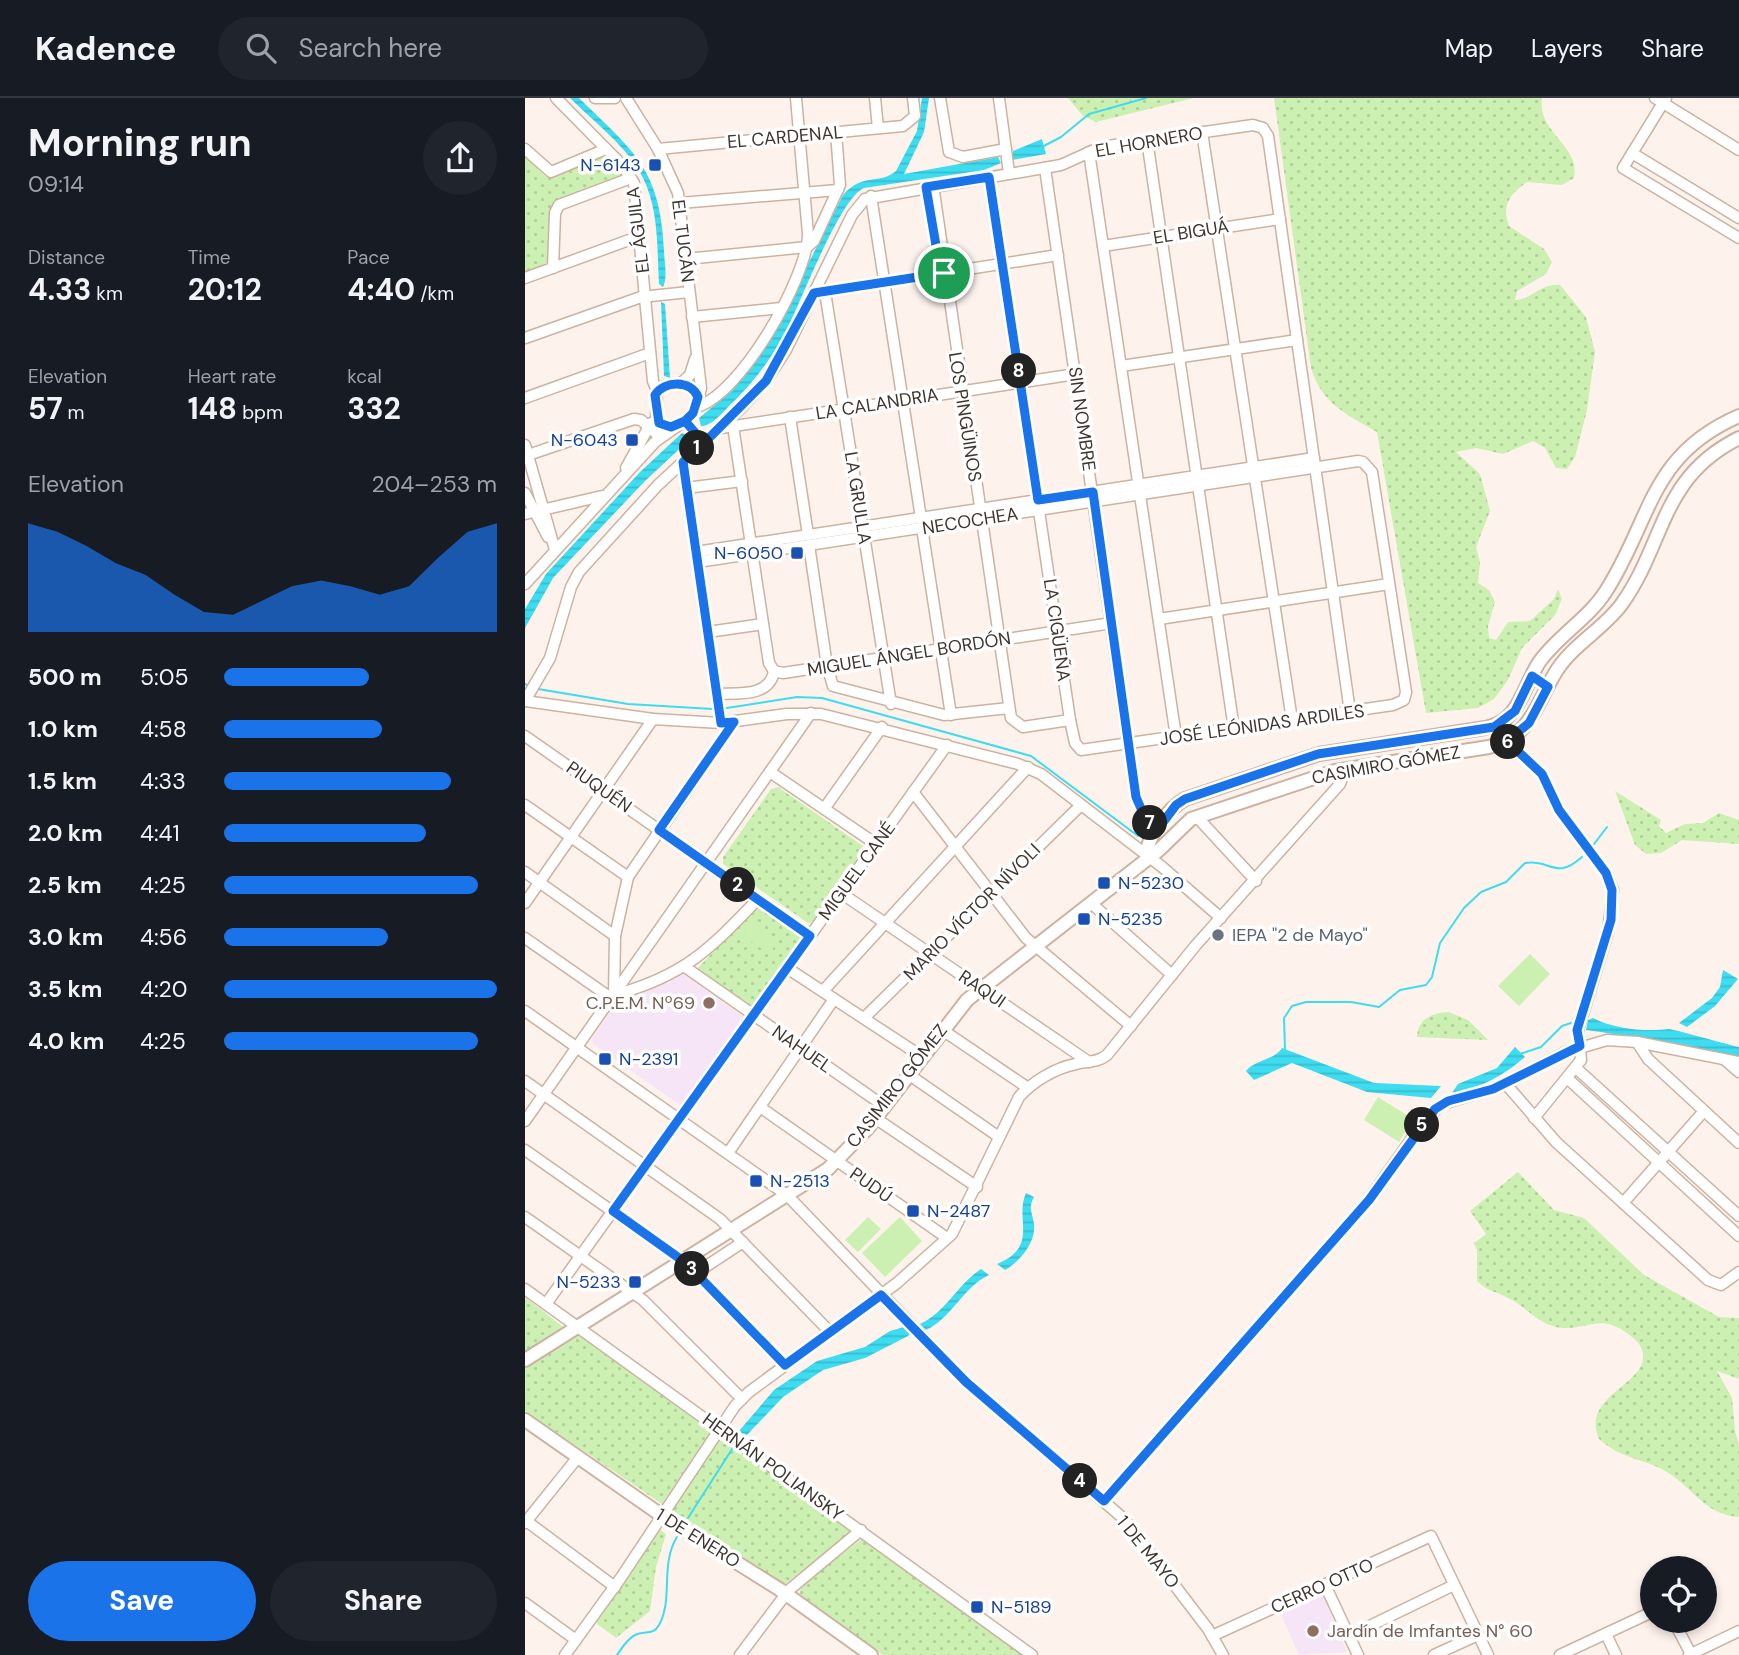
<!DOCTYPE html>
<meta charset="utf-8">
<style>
:root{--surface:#171b24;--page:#20242c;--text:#f1f3f6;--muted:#9ea1a6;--line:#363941;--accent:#1a73e8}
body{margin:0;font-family:"DM Sans",sans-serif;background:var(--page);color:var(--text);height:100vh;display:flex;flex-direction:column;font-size:26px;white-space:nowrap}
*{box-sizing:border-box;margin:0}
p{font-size:23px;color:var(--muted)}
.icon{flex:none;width:38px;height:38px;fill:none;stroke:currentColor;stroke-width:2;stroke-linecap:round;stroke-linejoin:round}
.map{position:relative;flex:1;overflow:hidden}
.side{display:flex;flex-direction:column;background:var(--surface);width:525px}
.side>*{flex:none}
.buttons{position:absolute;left:1115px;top:1458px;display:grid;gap:14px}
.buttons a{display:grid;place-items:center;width:77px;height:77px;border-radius:50%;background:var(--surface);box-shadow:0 4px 10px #0003;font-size:35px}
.pin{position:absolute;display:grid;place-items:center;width:60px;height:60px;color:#fff;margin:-30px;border:4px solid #fff;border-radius:50%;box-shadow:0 2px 7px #0007}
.km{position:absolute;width:35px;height:35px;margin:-18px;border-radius:50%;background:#222;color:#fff;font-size:19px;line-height:35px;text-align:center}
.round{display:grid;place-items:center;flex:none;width:74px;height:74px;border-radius:37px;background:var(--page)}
.headline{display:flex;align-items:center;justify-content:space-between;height:119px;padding:0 28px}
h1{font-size:38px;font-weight:700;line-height:52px}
.metrics{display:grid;grid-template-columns:repeat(3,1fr);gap:10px;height:119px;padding:7px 28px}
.metrics div{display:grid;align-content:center}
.metrics b{font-size:30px;font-weight:700}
.metrics small{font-size:19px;font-weight:400}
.metrics p{font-size:19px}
.chart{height:196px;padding:14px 28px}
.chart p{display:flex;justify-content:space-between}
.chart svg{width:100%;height:126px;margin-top:7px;fill:var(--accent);opacity:.7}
.cta{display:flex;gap:14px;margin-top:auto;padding:14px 28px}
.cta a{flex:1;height:80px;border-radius:42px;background:var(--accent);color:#fff;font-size:28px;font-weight:700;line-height:80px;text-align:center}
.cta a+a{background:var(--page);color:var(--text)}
ul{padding:0 28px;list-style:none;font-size:23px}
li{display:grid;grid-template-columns:112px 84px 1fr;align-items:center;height:52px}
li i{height:18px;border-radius:9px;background:var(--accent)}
header{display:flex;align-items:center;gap:42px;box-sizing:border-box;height:98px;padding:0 35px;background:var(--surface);border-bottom:2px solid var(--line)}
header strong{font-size:33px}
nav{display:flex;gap:38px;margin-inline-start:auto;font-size:24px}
.search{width:490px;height:63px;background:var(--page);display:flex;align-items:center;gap:18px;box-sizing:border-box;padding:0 24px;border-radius:38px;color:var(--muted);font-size:26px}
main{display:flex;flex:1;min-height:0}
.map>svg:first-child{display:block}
</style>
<header>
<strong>Kadence</strong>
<div class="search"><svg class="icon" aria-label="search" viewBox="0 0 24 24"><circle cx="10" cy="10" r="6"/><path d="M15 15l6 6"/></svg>Search here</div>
<nav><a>Map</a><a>Layers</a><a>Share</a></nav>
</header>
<main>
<section class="side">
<div class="headline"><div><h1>Morning run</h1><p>09:14</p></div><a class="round"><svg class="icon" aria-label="share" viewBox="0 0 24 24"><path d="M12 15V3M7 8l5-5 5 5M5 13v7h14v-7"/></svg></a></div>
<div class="metrics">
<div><p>Distance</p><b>4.33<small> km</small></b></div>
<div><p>Time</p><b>20:12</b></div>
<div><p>Pace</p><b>4:40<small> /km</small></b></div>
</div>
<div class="metrics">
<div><p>Elevation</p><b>57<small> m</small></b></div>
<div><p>Heart rate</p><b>148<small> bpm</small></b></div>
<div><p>kcal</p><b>332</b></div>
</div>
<div class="chart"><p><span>Elevation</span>204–253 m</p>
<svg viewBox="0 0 160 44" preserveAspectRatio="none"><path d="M0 44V6L10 9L20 14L30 20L40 24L50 31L60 37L70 38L80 33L90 28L100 26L110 28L120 31L130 28L140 18L150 9L160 6V44z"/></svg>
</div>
<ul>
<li><b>500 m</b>5:05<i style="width:53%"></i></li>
<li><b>1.0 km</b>4:58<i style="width:58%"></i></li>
<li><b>1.5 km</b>4:33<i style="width:83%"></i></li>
<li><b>2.0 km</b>4:41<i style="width:74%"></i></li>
<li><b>2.5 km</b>4:25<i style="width:93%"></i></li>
<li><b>3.0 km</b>4:56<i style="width:60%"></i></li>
<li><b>3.5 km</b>4:20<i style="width:100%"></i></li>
<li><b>4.0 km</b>4:25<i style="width:93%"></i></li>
</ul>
<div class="cta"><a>Save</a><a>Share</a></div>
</section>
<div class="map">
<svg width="1214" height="1557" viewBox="0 0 1214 1557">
<defs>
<pattern id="green-dots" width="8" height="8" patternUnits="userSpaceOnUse" patternTransform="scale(1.75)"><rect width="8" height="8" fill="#ccf0b1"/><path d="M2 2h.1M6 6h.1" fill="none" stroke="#b0ce99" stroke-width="1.8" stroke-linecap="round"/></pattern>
<pattern id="water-rules" width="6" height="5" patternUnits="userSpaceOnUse" patternTransform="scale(1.75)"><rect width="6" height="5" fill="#3ddcf0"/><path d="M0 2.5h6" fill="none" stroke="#37bdce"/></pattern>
</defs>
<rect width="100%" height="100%" fill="#fef3ec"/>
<g fill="#f6e5f6">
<polygon points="155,874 220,920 158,1009 68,946 67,940 88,910 140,884 143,886"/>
<polygon points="793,1496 798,1497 822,1554 774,1557 754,1512"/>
</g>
<g fill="url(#green-dots)">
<polygon points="543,0 669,0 571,24 558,18"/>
<path d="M749,0h268c-5,36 39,47 32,80l-12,7 -35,-3c-17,12 -26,23 -18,44l35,23 8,13 -6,12 -29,17 -2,9c17,0 25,-17 45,-15l26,32 9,35 -8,58 -12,47 -8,12 -11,-1 -11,-20 -12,-7 -30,13 -27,-6 -20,4 24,22 10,37 -14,36 4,15 -2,21 11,7 6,12 -7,24 1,12 7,2 12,-18 22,-1 24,-22 4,-10 4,10 -7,16 -33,33 -14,32 -14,19 -16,9 -52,5 -49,-281c-31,-18 -55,-28 -66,-64z"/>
<polygon points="78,57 84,59 97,78 34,102 24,163 0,176 0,58 19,77 26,80"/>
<polygon points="253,689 338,748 339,754 289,824 283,825 198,766 198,759 246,691"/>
<polygon points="1090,693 1136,722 1134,728 1141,735 1160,726 1178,725 1194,715 1214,722 1214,746 1157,742 1136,755 1121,756 1110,747"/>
<polygon points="232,807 279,838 228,911 172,871"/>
<path d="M924,914l19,8 20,20 -71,-3c1,-19 15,-24 32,-25z"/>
<path d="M993,1074l36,38 30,8 60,57 75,42 20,1v61l-22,-8 15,27 3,33 4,13v73c-34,-2 -46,-29 -72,-45 -23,-14 -45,-12 -68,-33 -20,-45 54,-55 43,-89 -2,-7 -8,-12 -14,-16 -29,-23 -43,-1 -72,-7 -18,-4 -30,-20 -46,-28 -12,-7 -24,-8 -33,-18v-31l-3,-7 12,-9 -16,-23z"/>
<polygon points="0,1199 38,1229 0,1254"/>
<polygon points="55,1237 185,1331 183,1338 137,1406 0,1313 0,1269"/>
<polygon points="195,1338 198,1338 327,1434 260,1486 150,1417 146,1411"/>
<polygon points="135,1432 141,1436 131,1469 125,1513 91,1540 71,1525"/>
<polygon points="338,1440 499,1557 358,1557 274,1497 276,1488"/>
</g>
<g fill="#ccf0b1">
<polygon points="227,825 253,844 244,856 218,838"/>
<polygon points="1005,856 1025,876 994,908 973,888"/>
<polygon points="853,999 888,1021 874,1044 839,1022"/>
<polygon points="343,1119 356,1131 333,1154 320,1142"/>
<polygon points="375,1119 397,1143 360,1179 337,1155"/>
</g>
<g fill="url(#water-rules)">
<path d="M45,0h9c55,54 81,70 85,152 0,11 4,27 -1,37l-4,-3c-2,-35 0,-74 -16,-106 -15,-31 -49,-56 -73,-80z"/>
<path d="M397,0h7l-5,34 -20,42 94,-17 3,6 -17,7 -120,18c-25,10 -65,120 -81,149 -14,25 -32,48 -53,68 -8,8 -18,21 -29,21l-2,-8 33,-27 33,-42 78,-154c20,-23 37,-10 53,-24l21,-40z"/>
<polygon points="517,41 521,56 487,62 488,53"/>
<polygon points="136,204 140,206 145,280 139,278"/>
<polygon points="157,335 164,338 164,342 120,383 28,480 0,530 0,511 21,476 115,374"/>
<polygon points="1198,872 1213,881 1190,908 1162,929 1154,925 1187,900 1195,889"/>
<path d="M1068,920c21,11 53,14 76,11 4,0 60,16 70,18v10l-138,-25 -15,-2 2,-10z"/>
<path d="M990,949l10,10c-21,18 -45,32 -73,36l6,-9 39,-16z"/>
<path d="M757,950l92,35 67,3 -10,12 -64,-6 -75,-29 -38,17 -8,-9c9,-11 29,-11 36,-23z"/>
<path d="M501,1095l8,4c-6,11 -2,15 0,27 2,19 -14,37 -29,46l-8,-6c43,-18 17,-45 29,-71z"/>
<path d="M456,1171l8,6c-26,12 -37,43 -63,55l-6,-6c25,-11 38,-40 61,-55z"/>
<polygon points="379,1229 386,1235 383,1238 340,1260 298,1272 258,1299 221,1338 214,1333 249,1292 292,1263 340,1249 365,1233"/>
</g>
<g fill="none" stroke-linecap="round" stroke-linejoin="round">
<g stroke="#3ddcf0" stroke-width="2">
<polyline points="517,49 536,39 564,16 621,0"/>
<polyline points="0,586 2,587"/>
<polyline points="13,591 103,606 188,611"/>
<polyline points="202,610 272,599 297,600 506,658 613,738"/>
<polyline points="1069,746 1082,729"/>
<path d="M760,951l-1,-31 8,-12 14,-4h45l28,5 21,-17 26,-5 6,-8 8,-34 24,-35 17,-16 25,-10 19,-19c26,-4 30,18 57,-6"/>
<polyline points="995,956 1016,949 1037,928 1046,925"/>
<polyline points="163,1420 209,1348"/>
<path d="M92,1557c5,-7 10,-16 18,-20 10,-5 18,1 24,-10 15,-27 0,-60 19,-90"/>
</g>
<g stroke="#ccb2a1" stroke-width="13">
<g id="minor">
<polyline points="31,0 95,65 109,85 128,283 132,293"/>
<polyline points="70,0 90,0"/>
<polyline points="350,0 353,30"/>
<polyline points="415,0 424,54 438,59 481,51"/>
<polyline points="474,0 484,75"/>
<polyline points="1130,0 1214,52"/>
<polyline points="1141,0 1098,70 1214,140"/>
<polyline points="677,34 767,622"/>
<polyline points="622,42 709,631"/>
<polyline points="0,51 26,74 81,51"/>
<polyline points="133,51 378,28 390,18 388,0"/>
<polyline points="564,54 651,639"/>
<polyline points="1107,55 1214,120"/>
<polyline points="520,70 611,699 621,722 633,731"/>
<polyline points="464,79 513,402"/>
<polyline points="408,87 486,620 498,629 545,622"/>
<polyline points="401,89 414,165 419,174"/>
<polyline points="346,98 396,420"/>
<polyline points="155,105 313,92"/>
<polyline points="578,148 755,121"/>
<polyline points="282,149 289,143 315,87 311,34"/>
<polyline points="161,161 282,149"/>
<polyline points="28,170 30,115 34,107 106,80"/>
<polyline points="0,180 115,138"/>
<polyline points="297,194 533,157"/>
<polyline points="300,194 366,606"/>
<polyline points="167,219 256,210"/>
<polyline points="0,240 116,199 164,194"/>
<polyline points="596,268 772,242"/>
<polyline points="155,286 165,277 170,261"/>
<polyline points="0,300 125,255"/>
<path d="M171,309c43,-10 112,-130 112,-173l-12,-136"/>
<polyline points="265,319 283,437"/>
<polyline points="160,323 179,345"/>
<path d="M150,328l-13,-1 -6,-6 1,-28c12,-10 34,-10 41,6"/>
<polyline points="208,328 244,565 249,573"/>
<polyline points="196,330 551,276"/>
<polyline points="0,347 30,452"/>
<polyline points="0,358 109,321 116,322 135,339"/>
<polyline points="158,364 196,625"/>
<polyline points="101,370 126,325"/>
<polyline points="161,390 217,383"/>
<polyline points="0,395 23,439"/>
<polyline points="0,416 77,398"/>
<polyline points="397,430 426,617"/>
<polyline points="284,447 302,568 308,588 419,617 484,610"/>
<polyline points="171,454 789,360"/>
<polyline points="173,464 833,363 838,364 847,374 881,594 879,602 868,607 556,652 550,645 545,622 514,413"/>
<polyline points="0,486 130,344 164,320 171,309 176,290 153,95 133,51 101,0"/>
<polyline points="634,521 864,486"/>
<polyline points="183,534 238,526"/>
<polyline points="249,573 258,575 587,525"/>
<path d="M192,596c22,-1 53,3 57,-23"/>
<polyline points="0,603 25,560 46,489 54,474 133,387 215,311 241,283 261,252 327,117 340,101 536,67 576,49 728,27 738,30 743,38 825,614"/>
<polyline points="0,603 128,621 196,625 262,616 296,616 493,666 516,676 636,768 696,820"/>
<path d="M209,624l-106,155 -13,59 -1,59c70,-19 95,-45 144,-96"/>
<polyline points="0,638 285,838"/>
<polyline points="982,643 1017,676 1034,712 1081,775 1088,792 1083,834 1053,932 1056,962 1009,1020"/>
<polyline points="245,674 351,746"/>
<polyline points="388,694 501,840 606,928"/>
<polyline points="0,707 103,779"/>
<polyline points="299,711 357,629"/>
<polyline points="672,719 731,783"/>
<polyline points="0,774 90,838"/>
<polyline points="316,795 564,964"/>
<polyline points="0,805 128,621"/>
<polyline points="566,805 647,877"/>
<polyline points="0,840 86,900"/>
<polyline points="160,869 359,1008"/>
<polyline points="262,870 396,958"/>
<polyline points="298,893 503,669"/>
<polyline points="0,913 263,1098 441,1284 599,1421 683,1531 698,1557"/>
<polyline points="339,920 555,708"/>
<polyline points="416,931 503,990"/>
<polyline points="1112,944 1123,961 1214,1045"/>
<polyline points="1200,962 1214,974"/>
<polyline points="1051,970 1214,1118"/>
<polyline points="383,976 474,1039"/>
<polyline points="1042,980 1214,1138"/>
<polyline points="0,983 195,1121 305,1234"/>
<polyline points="980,985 1031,1044 1183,1182 1196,1187 1214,1174"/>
<polyline points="235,1009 422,1140"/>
<polyline points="350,1020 452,1089"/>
<polyline points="0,1023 286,615"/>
<polyline points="0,1052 161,1165 260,1267"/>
<polyline points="203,1055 309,901"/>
<polyline points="1098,1105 1179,1013"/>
<polyline points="0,1119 118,1202 217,1301"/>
<polyline points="171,1175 218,1144"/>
<polyline points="0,1191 507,1557"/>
<polyline points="21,1206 422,647"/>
<polyline points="579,1403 840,1107 899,1023 917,1006 968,991 1041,954 1082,942 1112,944 1214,964"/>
<polyline points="0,1422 90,1489"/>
<polyline points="0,1425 53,1359"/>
<polyline points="800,1487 833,1557"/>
<polyline points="0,1505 51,1542"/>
<polyline points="1148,1522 1166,1556"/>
<polyline points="1081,1536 1091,1557"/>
<polyline points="687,1538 906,1438 963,1557"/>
<polyline points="824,1538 929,1487"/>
<path d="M40,1557l55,-76 115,-173 14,-14 148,-109 55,-49 67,-137c13,-15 36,-29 57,-33 11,-3 21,-1 31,-9l89,-110 144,-161 5,-15"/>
<polyline points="215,1557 264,1492 336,1432"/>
<polyline points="909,1557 953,1537"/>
<polyline points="1035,1557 1127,1514"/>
<polyline points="1164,1557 1214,1533"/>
</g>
</g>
<g stroke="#ccb2a1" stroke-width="16">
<g id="major">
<path d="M622,759c-2,-19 22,-49 38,-58l134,-45 166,-26c36,-7 37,-41 55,-67 19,-26 49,-43 66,-70 46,-72 43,-136 133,-175"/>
<path d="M0,1262l303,-191 39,-40 100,-129 192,-150 32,-31 144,-48 154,-24c43,-10 48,-46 68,-77 17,-26 46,-41 64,-65 45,-62 38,-127 118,-167"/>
<polyline points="0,1322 136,1417 254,1491 346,1557"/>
</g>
</g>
<use href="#minor" stroke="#fff" stroke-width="10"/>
<use href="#major" stroke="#fff" stroke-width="12"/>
</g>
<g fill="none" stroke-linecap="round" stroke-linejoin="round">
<g stroke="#fff" stroke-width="14">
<path id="route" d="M419,175l-130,20 -48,88 -62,62 -19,-22 -14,6 -12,-4 -4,-28c10,-15 36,-15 43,2l-5,16 -8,8 19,22 -21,19 38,261 13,-1 -75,108 151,106 -197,275 73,52 99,102 96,-70 85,87 138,119 265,-301 66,-91 13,-8 45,-12 87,-43 -3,-16 34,-110 1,-30 -6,-17 -47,-63 -17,-36 -35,-33 22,-18 19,-36 -16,-11 -17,35 -21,16 -176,27 -133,45 -9,6 -18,24 -12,-9 -10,-23 -43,-305 -55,8 -49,-323 -63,10 13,76 5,10"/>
</g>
<use href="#route" stroke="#1a73e8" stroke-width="9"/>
</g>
<g fill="#1a4fb4" stroke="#fff" stroke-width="2.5">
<rect x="123" y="60" width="14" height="14" rx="3.5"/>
<rect x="100" y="335" width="14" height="14" rx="3.5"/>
<rect x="265" y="448" width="14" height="14" rx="3.5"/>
<rect x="572" y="778" width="14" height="14" rx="3.5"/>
<rect x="552" y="814" width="14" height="14" rx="3.5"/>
<rect x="73" y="954" width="14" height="14" rx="3.5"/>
<rect x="224" y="1076" width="14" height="14" rx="3.5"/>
<rect x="381" y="1106" width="14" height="14" rx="3.5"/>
<rect x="103" y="1177" width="14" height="14" rx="3.5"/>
<rect x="445" y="1502" width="14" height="14" rx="3.5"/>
</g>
<circle fill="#6b7280" stroke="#fff" stroke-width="2.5" cx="693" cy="837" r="7"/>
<g fill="#8d6e63" stroke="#fff" stroke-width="2.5">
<circle cx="184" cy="905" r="7"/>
<circle cx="788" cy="1533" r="7"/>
</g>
<g text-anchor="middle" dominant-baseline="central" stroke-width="7" stroke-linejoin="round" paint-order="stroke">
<g font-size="18" fill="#3f352e" stroke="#fff">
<text transform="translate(260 39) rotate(-5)">EL CARDENAL</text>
<text transform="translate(624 44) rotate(-10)">EL HORNERO</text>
<text transform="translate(113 132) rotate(-97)">EL ÁGUILA</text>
<text transform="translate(666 134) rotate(-9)">EL BIGUÁ</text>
<text transform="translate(158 143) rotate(83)">EL TUCÁN</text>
<text transform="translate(352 306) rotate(-9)">LA CALANDRIA</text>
<text transform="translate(440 319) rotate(81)">LOS PINGÜINOS</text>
<text transform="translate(557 321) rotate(82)">SIN NOMBRE</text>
<text transform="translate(333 400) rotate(81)">LA GRULLA</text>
<text transform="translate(445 423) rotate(-9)">NECOCHEA</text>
<text transform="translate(532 532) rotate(82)">LA CIGÜEÑA</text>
<text transform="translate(384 556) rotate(-9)">MIGUEL ÁNGEL BORDÓN</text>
<text transform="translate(737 627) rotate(-8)">JOSÉ LEÓNIDAS ARDILES</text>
<text transform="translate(861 667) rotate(-10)">CASIMIRO GÓMEZ</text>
<text transform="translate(74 689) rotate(35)">PIUQUÉN</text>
<text transform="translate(332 773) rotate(-54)">MIGUEL CANÉ</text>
<text transform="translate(447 814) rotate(-45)">MARIO VÍCTOR NÍVOLI</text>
<text transform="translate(457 891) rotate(34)">RAQUI</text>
<text transform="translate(277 951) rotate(35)">NAHUEL</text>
<text transform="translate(372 988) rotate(-52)">CASIMIRO GÓMEZ</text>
<text transform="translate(346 1087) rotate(35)">PUDÚ</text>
<text transform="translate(248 1369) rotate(36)">HERNÁN POLIANSKY</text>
<text transform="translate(173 1440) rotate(32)">1 DE ENERO</text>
<text transform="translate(623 1454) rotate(51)">1 DE MAYO</text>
<text transform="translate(797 1488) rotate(-24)">CERRO OTTO</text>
</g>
<g font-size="18" fill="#164399" stroke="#fff" text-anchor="start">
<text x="116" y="67" text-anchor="end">N-6143</text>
<text x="93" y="342" text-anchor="end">N-6043</text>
<text x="258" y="455" text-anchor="end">N-6050</text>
<text x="593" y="785">N-5230</text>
<text x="573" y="821">N-5235</text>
<text x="94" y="961">N-2391</text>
<text x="245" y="1083">N-2513</text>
<text x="402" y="1113">N-2487</text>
<text x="96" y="1184" text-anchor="end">N-5233</text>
<text x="466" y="1509">N-5189</text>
</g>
<g font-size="18" fill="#5b616d" stroke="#fff" text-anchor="start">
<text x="707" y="837">IEPA "2 de Mayo"</text>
</g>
<g font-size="18" fill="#785e54" stroke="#fff" text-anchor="end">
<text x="170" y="905">C.P.E.M. Nº69</text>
<text x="802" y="1533" text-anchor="start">Jardín de Imfantes N° 60</text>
</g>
</g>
</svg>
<div class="buttons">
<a><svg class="icon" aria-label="locate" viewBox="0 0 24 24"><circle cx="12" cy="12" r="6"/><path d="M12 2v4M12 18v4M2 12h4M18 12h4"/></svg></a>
</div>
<div class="pin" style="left:419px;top:175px;background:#1e9e55"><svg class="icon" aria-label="arrive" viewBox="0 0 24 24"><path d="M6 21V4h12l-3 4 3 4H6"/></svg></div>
<b class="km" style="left:172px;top:350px">1</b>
<b class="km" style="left:213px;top:787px">2</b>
<b class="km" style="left:167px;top:1171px">3</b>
<b class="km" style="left:555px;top:1383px">4</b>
<b class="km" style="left:897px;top:1027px">5</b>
<b class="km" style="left:983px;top:644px">6</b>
<b class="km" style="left:625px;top:725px">7</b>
<b class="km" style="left:494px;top:273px">8</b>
</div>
</main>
